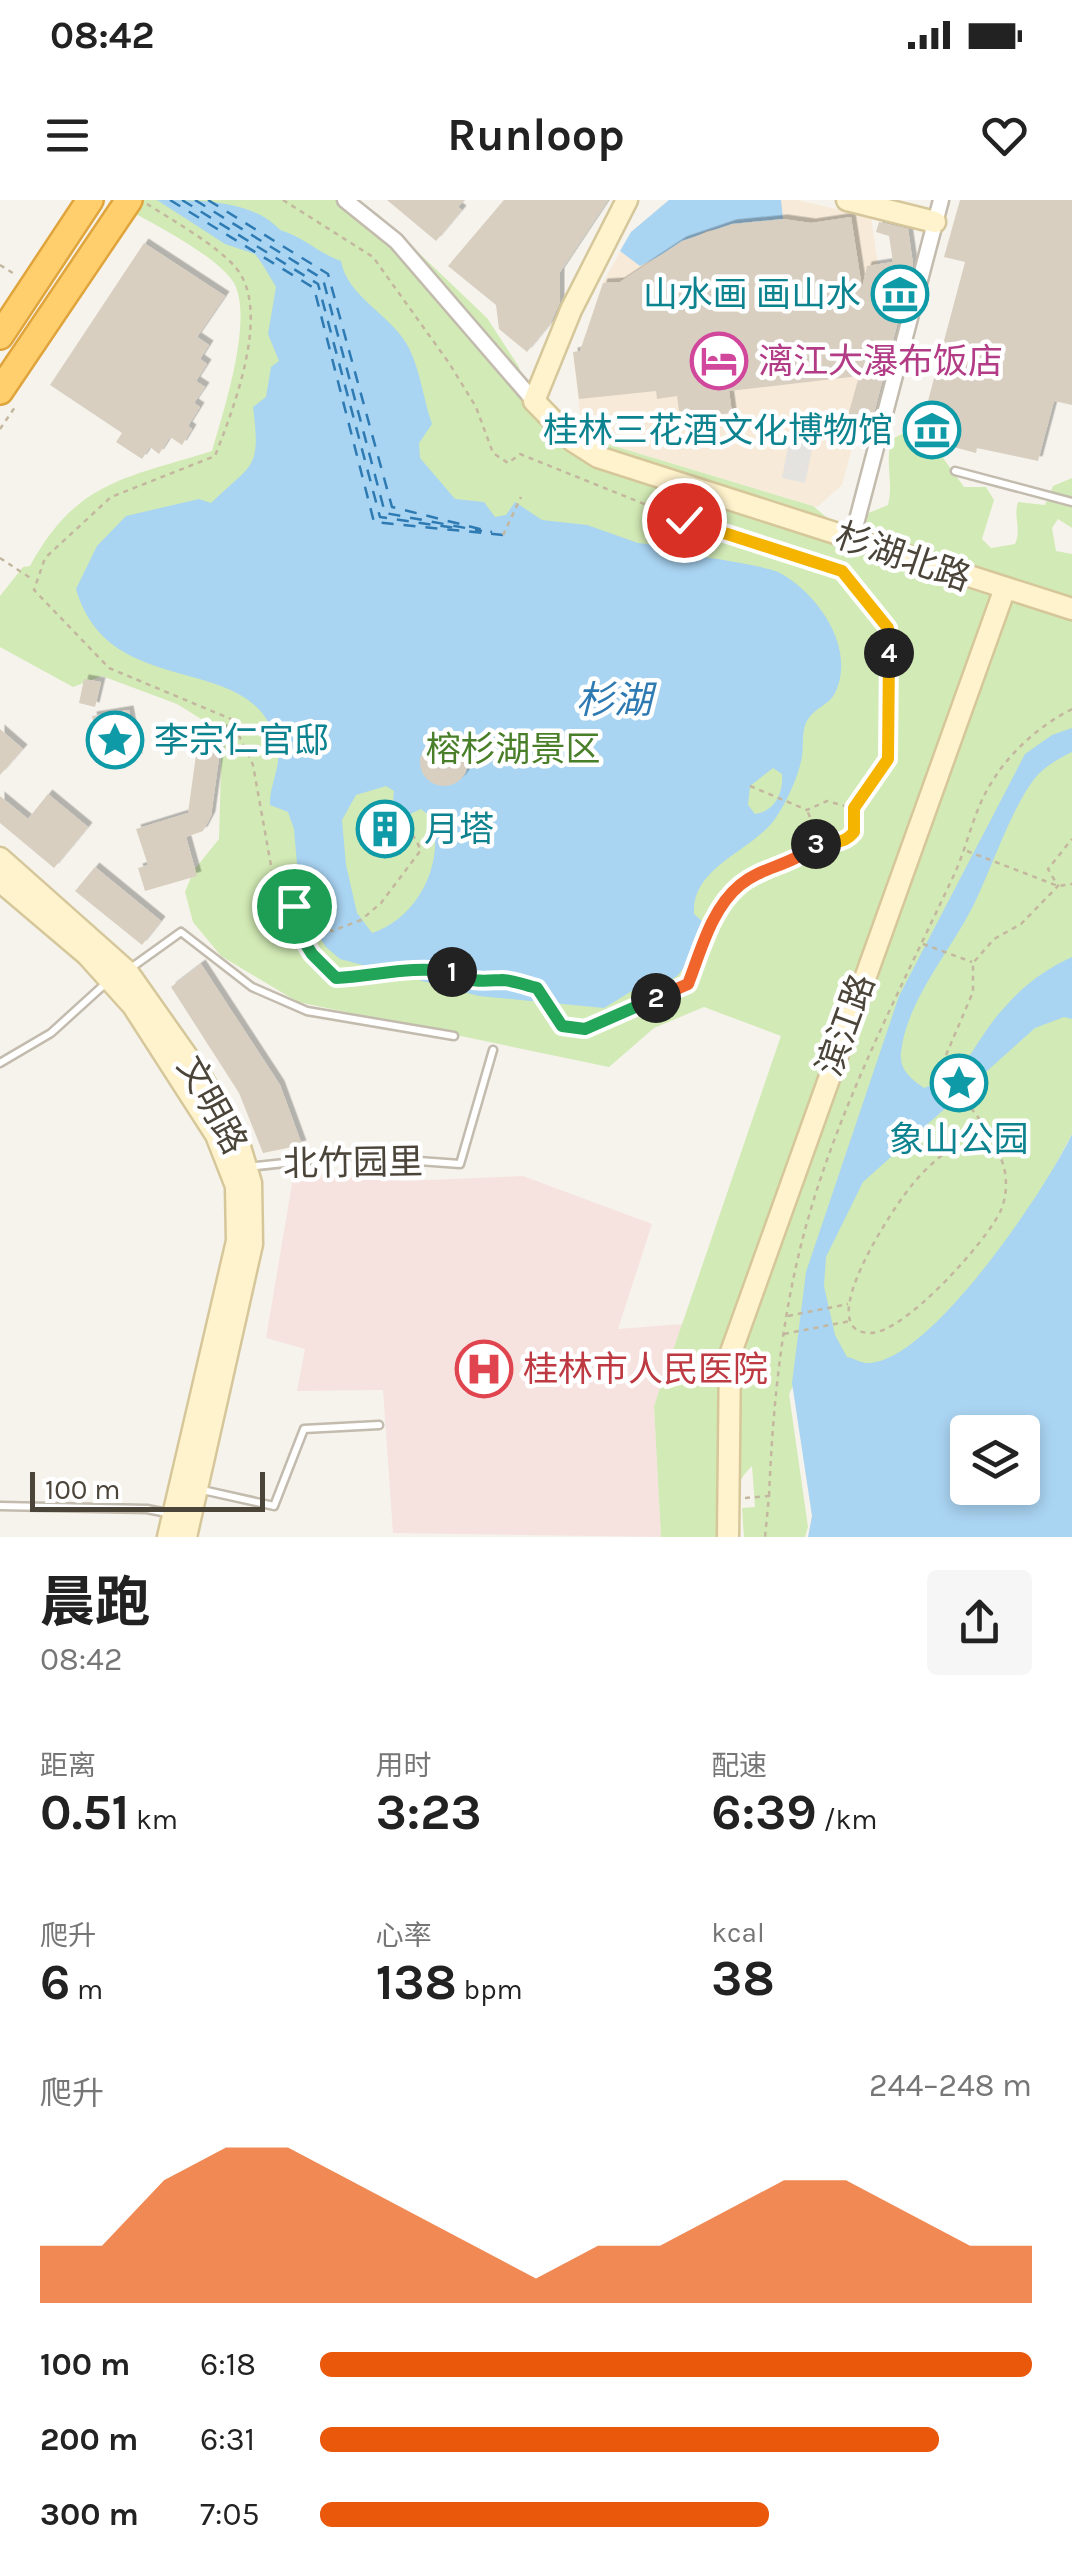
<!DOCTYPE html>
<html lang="zh">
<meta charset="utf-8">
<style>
:root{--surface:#fff;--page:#f6f6f6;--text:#222;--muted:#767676;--accent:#ea580c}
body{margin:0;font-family:Karla,"Noto Sans SC",sans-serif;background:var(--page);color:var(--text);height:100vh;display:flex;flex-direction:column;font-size:38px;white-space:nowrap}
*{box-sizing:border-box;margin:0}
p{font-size:32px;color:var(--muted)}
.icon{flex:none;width:55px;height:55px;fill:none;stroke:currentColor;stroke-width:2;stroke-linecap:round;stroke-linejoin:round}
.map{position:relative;height:1337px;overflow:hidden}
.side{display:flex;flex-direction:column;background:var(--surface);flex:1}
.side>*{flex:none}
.fabs{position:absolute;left:950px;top:1215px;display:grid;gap:20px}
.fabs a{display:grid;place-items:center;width:90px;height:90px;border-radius:10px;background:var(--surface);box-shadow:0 5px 15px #0003;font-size:50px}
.scale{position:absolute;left:30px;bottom:25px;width:235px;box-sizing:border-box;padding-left:10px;border:5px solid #4b4439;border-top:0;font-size:28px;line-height:35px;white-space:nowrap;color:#4b4439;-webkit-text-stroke:8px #fff;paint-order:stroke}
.pin{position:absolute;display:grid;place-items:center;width:85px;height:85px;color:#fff;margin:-42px;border:5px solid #fff;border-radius:50%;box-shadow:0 2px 10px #0007}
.km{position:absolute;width:50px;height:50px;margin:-25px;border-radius:50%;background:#222;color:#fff;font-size:28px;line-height:50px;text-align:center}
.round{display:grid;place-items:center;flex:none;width:105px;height:105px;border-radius:10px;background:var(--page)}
.overview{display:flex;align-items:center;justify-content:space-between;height:170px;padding:0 40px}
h1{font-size:55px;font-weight:700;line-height:75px}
.metrics{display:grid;grid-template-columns:repeat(3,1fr);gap:15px;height:170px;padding:10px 40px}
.metrics div{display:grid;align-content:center}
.metrics b{font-size:50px;font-weight:700}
.metrics small{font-size:28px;font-weight:400}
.metrics p{font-size:28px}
.chart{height:280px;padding:20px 40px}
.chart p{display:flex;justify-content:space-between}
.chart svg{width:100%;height:180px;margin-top:10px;fill:var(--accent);opacity:.7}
ul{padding:0 40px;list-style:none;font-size:32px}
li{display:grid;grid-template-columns:160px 120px 1fr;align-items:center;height:75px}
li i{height:25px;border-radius:12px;background:var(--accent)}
.status{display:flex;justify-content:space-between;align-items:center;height:70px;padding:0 50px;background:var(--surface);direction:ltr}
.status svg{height:28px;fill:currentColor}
header{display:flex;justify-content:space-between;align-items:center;height:130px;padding:0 40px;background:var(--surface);font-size:45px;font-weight:700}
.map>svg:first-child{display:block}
</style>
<div class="status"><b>08:42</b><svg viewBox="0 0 49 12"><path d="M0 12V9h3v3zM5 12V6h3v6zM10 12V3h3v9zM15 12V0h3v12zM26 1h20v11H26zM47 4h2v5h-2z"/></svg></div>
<header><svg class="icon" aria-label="menu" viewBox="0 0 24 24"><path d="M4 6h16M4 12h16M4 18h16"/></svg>Runloop<svg class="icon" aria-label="heart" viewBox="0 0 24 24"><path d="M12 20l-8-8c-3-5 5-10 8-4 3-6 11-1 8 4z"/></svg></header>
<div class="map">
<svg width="1072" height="1337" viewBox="0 0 1072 1337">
<defs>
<filter id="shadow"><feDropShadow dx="4.5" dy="-4.5" stdDeviation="0" flood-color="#0004"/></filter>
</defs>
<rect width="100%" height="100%" fill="#f6f3ec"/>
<polygon fill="#f7ead8" points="669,0 797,0 871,17 878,65 856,233 842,285 817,307 604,243 582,232 573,152 580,150 603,83 631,32"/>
<polygon fill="#f6e3e0" points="294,972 406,981 523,976 652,1024 618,1129 683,1124 654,1206 661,1337 393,1333 383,1190 297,1191 305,1149 266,1138"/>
<path fill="#d2eab5" d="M110,0h228l15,11 24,2 110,105 32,49 10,41 33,12 42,23 209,63 24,20 51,-21c6,-23 -4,-42 4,-66l12,-6h21l39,54h22l8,13 -12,39 9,9 24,-4c7,-15 -2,-27 3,-42l27,3 8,-19 19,-8v50l-14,-9 -6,9 4,23 16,3v580l-25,47 -107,157 -78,43 -50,-31 -23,44 19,133 -3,10h-61l-2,-29 13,-1 -3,-41c-21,19 -20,46 -13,71h-78l-7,-131 127,-370 -77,-29 -50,21 -45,39 -311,-65 -77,-46 -28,-34 -8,-30 9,-22 25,-31 3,-107 -45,-28 -75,-28 -29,11 -73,-40v-51l23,-29 7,-1c46,-85 96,-88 182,-115 11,-38 44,-138 20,-171 -20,-28 -90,-62 -122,-80z"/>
<polygon fill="#e5e3e0" points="794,216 818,221 805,283 782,278"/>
<g fill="#a9d4f2" fill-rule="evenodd">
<path d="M157,0c43,0 96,0 123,30 24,7 38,23 61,31 6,36 51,54 68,87 12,25 14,50 23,76l-13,19 1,15 35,41 29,3 11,15 11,-2 9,-13 27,18 45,5 51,18 19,2 17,10c13,-2 91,11 104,17 39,20 79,76 57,121 -5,11 -20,15 -27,26 -7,10 -4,25 -6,37 -3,20 -16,47 -27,63 -24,33 -84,48 -81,95l9,8 -15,41 -11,13 -10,6 -27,4 -36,22 -125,-12 -139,-37 -14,-12 -25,-37 -7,-81 -6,-17 -18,-7c-1,-18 10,-36 8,-53 -15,-108 -168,-44 -202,-163l21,-43 29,-30 73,-17 12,4c42,-41 50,-32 42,-96l13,-10 5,-30 8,-6 -11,-27 8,-47 -13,-22 -8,-11 -30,-10zM449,539l17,14 1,16 -16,16 -15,-1 -13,-10 -3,-15 8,-14zM773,568l9,6c2,19 -8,38 -27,40l-7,-9 2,-19zM386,586l8,5 -1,12 15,12 13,-6 10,8c15,45 -13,101 -59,116l-15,-20 -11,-48 -4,-45 14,-25z"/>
<polygon points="669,0 781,0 783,19 707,31 640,66 620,51 631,32"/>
<path d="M1072,528v24c-14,7 -27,14 -37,26 -23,29 -43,89 -60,124 -23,48 -68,97 -74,150 -2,18 10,27 23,36 49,-17 48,-46 80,-80 20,-23 40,-38 68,-51v62l-8,-2 -29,11 -172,154 -37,75 -2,29 11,49 12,22c6,1 16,7 22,6 62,-2 178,-175 203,-229v403h-264l4,-21 -20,-133 14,-111 93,-276 126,-242 27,-19zM968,1232h54v56h-54z"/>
</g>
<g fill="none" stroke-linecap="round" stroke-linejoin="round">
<g stroke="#2e7ab2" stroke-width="2.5" stroke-dasharray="12 10" stroke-linecap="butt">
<polyline points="170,0 314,88 374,322 503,335"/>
<polyline points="182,0 318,84 380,317 462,329"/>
<polyline points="195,0 323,79 385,313 482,331"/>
<polyline points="208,0 328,74 392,307 492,332"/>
</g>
</g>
<g fill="#d8cfc1" filter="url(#shadow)">
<polygon points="387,0 464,0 458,7 462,10 436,41"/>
<polygon points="504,0 608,0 560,72 560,102 550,124 527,152 499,129 496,105 448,66"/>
<polygon points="960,0 1072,0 1072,205 1054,201 1038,261 977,248 976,253 931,241 921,227 965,62 944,57"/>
<polygon points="851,17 862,88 867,66 893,62 889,36 876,32 879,22 908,29 913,64 868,236 844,230 859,176 729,191 732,213 680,219 677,196 657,199 656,191 579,199 573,152 580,151 603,83 620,82 682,41 732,24 783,19 811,23"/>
<polygon points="144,43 225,96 197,137 209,145 200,159 207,164 196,181 205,187 194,203 200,207 188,226 192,229 182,245 170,237 159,254 150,247 142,259 116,242 122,233 50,185"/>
<polygon points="84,479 101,482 95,507 79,503"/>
<polygon points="129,510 138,558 101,565 92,516"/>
<polygon points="200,526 223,529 211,616 203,631 186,637 197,676 145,691 138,668 148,665 136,629 188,613"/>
<polygon points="0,529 23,549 0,575"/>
<circle cx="444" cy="562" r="24"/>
<polygon points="48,594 88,627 54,668 0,623 0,596 28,619"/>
<circle cx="385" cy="628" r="19"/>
<polygon points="95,667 161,721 142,745 75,691"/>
<polygon points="201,764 280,885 302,945 263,953 239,893 171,787"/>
</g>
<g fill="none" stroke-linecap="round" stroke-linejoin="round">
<g stroke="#c2bbae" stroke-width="11">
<g id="lane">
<polyline points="955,271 1072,302"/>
<polyline points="128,770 181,732 252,787 307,811 454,836"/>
<polyline points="0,863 51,833 106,783"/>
<polyline points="248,967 350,956 460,964 493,850"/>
<polyline points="198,1289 274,1306 304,1229 379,1225"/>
<polyline points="0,1306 147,1309 167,1313"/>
</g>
</g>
<g stroke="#c2bbae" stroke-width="19">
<g id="street">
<polyline points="345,0 396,41 534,201"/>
<polyline points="852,339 941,0"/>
</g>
</g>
<g stroke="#d6c79b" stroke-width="25">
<g id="secondary">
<polyline points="627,0 571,110 534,201 573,241 598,257 1072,409"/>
<polyline points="847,0 935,22"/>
<polyline points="0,658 127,771 201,876 240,947 251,983 252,1044 186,1337"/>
<polyline points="0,681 87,755 133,806 216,935 236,986 237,1041 168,1337"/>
<polyline points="728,1337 730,1155 1004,391"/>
</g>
</g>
<g stroke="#e0a43c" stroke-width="30">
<g id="highway">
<polyline points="0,136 90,0"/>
<polyline points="0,191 129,0"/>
</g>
</g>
<g stroke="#c4b79f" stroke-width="2.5" stroke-dasharray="5 5" stroke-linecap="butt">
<path d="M283,0l90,57 76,106 27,44 17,46 15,10 12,-9 164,66 158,51 45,57 1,131 -34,49 3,13 -10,19c-24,4 -31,-8 -40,-30"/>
<path d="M147,4c25,16 71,42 89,64 36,43 -3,142 -21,188l-104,41 -66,61 -11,32 75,78 122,51 22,46 24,134 35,55 24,24 50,-3 36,-8 32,5 13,9 22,3 13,-4 35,9 25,37 23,3 26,-9 24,-16 53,-20 23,-60 28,-38 59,-26 24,-22"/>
<polyline points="0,65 16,75"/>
<polyline points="0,229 15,207"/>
<polyline points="503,335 521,297"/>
<polyline points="0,358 32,379"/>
<polyline points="750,586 807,610 827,601 852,608"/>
<polyline points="967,651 1058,686 1072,684"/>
<polyline points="279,699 305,707 332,731 361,720 381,703 421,650 400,611"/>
<polyline points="923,744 972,762"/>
<path d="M983,927c-27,17 -51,33 -71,58 -15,17 -103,147 -42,148 34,1 118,-93 131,-123 5,-12 6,-25 4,-38 -8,-38 -42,-73 -65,-103l33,-77v-29l21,-24 27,-15 37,-38 -10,-17 24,-30"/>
<polyline points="788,1116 848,1104"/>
<polyline points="784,1134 850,1121"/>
<path d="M769,1296c4,-93 13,-186 39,-277 34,-119 93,-231 145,-342 13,-27 19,-59 33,-85 19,-36 51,-65 86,-83"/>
<polyline points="745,1298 769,1296 765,1337"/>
</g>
<use href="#lane" stroke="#fff" stroke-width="6"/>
<use href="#street" stroke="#fff" stroke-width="14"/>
<use href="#secondary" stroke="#fff3cd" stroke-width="20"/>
<use href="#highway" stroke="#ffcf6e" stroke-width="25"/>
</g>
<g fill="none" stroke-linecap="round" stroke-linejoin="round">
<g stroke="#fff" stroke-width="20">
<path id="split-1" d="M294,706l-17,-8 35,56 24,24c39,-2 77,-13 116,-6"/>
</g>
<g stroke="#fff" stroke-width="20">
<path id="split-2" d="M452,772c20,11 29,9 50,8 11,0 25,6 35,8l25,38 23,3 71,-31"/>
</g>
<g stroke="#fff" stroke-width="20">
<path id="split-3" d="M656,798l32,-14c13,-33 23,-75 52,-99 23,-19 52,-19 76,-41"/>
</g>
<g stroke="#fff" stroke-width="20">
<path id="split-4" d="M816,644l6,-6c13,6 23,5 32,-6v-24l34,-49 1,-106"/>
</g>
<g stroke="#fff" stroke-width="20">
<polyline id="split-5" points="684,320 842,371 888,428 889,453"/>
</g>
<use href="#split-1" stroke="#22a559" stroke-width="12"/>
<use href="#split-2" stroke="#22a559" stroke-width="12"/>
<use href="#split-3" stroke="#f0652b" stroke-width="12"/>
<use href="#split-4" stroke="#f5b400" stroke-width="12"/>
<use href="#split-5" stroke="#f5b400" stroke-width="12"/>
</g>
<defs>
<g id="museum-ring" transform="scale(2.875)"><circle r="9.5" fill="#fff" stroke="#0f9aa8" stroke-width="1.5"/><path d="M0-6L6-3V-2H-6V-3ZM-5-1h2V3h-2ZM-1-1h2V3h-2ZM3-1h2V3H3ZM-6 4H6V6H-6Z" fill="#0f9aa8"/></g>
<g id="hotel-ring" transform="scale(2.875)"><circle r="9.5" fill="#fff" stroke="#d1479c" stroke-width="1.5"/><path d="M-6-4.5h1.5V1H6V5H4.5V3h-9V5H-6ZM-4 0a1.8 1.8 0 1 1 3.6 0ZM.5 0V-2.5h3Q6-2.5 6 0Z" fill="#d1479c"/></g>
<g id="sight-ring" transform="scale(2.875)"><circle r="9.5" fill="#fff" stroke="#0f9aa8" stroke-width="1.5"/><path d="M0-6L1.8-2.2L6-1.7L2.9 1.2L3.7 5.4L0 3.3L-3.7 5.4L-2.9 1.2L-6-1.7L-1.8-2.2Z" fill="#0f9aa8"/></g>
<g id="building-ring" transform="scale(2.875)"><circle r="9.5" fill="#fff" stroke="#0f9aa8" stroke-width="1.5"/><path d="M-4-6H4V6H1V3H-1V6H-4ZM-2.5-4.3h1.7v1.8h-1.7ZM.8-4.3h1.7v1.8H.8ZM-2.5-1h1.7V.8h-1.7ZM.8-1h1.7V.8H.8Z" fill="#0f9aa8"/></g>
<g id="hospital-ring" transform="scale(2.875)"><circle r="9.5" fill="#fff" stroke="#e0444e" stroke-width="1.5"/><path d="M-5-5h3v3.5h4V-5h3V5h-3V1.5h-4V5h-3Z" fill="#e0444e"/></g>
</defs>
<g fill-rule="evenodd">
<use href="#museum-ring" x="900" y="94"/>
<use href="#hotel-ring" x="719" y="161"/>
<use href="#museum-ring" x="932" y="230"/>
<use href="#sight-ring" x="115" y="540"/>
<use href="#building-ring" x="385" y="629"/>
<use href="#sight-ring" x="959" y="883"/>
<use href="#hospital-ring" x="484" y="1169"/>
</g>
<g text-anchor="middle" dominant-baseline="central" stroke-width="9" stroke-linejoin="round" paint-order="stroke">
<g font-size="35" fill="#0d838f" stroke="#fff" text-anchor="end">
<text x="861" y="94">山水画 画山水</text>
<text x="893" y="230">桂林三花酒文化博物馆</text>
<text x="154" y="540" text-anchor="start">李宗仁官邸</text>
<text x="424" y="629" text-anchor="start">月塔</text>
<text x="959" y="939" text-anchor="middle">象山公园</text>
</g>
<g font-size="35" fill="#b23c85" stroke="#fff" text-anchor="start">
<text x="758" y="161">漓江大瀑布饭店</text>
</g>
<g font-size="35" fill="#4b4439" stroke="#fff">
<text transform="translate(903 357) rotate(19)">杉湖北路</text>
<text transform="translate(846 825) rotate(-70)">滨江路</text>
<text transform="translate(212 905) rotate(61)">文明路</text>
<text transform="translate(353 963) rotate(-1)">北竹园里</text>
</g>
<g font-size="35" fill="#4a7f2a" stroke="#fff">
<text x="513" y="549">榕杉湖景区</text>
</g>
<g font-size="35" fill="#be3a42" stroke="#fff" text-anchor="start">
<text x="523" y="1169">桂林市人民医院</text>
</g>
<g font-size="38" font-style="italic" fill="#2e7ab2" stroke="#fff">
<text x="614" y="500">杉湖</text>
</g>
</g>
</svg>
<div class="fabs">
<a><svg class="icon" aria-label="layers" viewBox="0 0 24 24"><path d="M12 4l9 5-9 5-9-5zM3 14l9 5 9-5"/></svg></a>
</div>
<div class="scale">100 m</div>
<div class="pin" style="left:294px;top:706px;background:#1e9e55"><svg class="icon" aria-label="arrive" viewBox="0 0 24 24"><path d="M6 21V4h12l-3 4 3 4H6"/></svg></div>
<div class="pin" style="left:684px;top:320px;background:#d93025"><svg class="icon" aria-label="check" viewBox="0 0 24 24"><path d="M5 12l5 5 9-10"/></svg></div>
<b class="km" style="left:452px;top:772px">1</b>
<b class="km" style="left:656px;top:798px">2</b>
<b class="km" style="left:816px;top:644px">3</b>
<b class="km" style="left:889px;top:453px">4</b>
</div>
<section class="side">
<div class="overview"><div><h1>晨跑</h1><p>08:42</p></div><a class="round"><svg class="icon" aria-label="share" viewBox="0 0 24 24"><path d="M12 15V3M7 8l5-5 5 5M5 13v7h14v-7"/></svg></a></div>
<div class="metrics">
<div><p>距离</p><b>0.51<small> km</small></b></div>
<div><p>用时</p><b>3:23</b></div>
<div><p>配速</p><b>6:39<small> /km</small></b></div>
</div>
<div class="metrics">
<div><p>爬升</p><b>6<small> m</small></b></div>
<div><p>心率</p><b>138<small> bpm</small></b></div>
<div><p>kcal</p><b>38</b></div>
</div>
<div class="chart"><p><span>爬升</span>244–248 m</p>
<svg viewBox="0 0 160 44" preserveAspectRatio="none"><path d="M0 44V30L10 30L20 14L30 6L40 6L50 14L60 22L70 30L80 38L90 30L100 30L110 22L120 14L130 14L140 22L150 30L160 30V44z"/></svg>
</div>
<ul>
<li><b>100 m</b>6:18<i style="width:100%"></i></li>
<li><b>200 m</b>6:31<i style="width:87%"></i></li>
<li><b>300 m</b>7:05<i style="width:63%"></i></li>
</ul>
</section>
